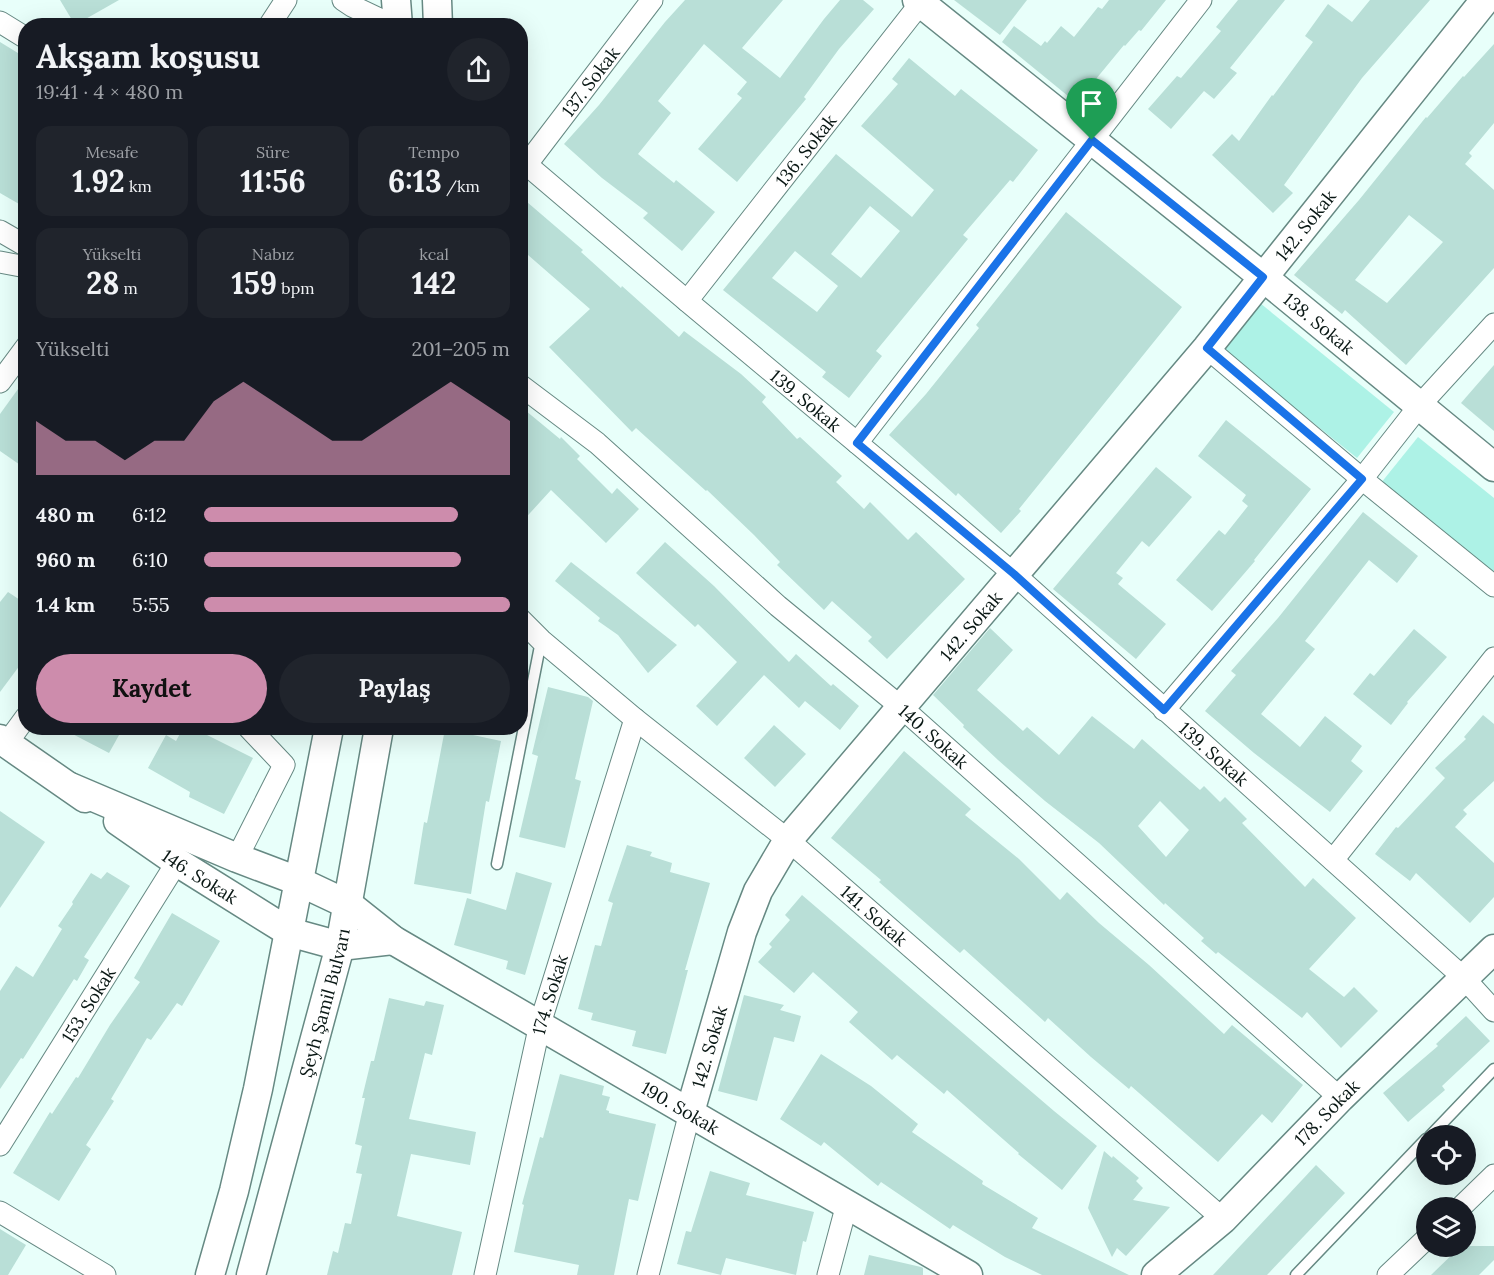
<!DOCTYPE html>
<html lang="tr">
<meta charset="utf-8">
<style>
:root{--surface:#171b24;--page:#20242c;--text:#f1f3f6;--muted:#9ea1a6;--accent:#cd8cac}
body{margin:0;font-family:Lora,serif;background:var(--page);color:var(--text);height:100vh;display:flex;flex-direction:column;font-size:22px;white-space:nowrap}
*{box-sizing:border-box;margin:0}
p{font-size:20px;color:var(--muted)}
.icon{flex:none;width:33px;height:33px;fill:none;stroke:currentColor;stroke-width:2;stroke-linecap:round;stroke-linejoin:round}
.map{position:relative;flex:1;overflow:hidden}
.sheet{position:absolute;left:18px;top:18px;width:510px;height:717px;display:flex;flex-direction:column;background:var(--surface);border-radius:24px;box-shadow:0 6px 24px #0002}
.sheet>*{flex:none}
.controls{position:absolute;left:1416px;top:1125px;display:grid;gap:12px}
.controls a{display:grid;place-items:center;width:60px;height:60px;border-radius:50%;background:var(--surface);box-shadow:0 6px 24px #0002;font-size:30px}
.pin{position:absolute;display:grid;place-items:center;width:51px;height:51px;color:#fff;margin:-62px -26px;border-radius:50% 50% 50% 0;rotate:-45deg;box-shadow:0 0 6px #0007}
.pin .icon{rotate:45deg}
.round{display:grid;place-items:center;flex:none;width:63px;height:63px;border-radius:32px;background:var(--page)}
.overview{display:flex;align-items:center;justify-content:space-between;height:102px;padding:0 18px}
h1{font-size:33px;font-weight:700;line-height:45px}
.stats{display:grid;grid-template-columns:repeat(3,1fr);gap:9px;height:102px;padding:6px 18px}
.stats div{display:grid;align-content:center;border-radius:15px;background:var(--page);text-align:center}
.stats b{font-size:30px;font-weight:700}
.stats small{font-size:16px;font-weight:400}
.stats p{font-size:16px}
.chart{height:168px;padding:12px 18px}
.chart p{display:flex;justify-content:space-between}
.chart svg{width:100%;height:108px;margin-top:6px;fill:var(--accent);opacity:.7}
.button{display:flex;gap:12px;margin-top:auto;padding:12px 18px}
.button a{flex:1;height:69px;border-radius:36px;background:var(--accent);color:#111;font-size:24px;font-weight:700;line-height:69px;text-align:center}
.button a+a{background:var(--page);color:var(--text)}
ul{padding:0 18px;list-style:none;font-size:20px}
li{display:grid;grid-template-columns:96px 72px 1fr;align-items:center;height:45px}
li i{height:15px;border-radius:8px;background:var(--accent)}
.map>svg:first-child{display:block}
</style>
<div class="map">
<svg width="1494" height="1275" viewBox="0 0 1494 1275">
<rect width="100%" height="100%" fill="#e8fffa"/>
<g fill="#adf2e6">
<polygon points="1260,303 1394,412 1357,458 1223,350"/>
<polygon points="1418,437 1494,498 1494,573 1381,483"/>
</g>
<g fill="#b9dfd7" fill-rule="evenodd">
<polygon points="60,0 119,0 75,25"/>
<polygon points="685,0 783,0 742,48 780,78 824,19 840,0 863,0 874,9 839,49 804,97 806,99 737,182 698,149 742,98 737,94 747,82 704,44 658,101 671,113 638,154 674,183 676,180 715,212 682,251 643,218 648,213 602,178 564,144 599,105 665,22"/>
<polygon points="954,0 1027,0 1000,35"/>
<polygon points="1109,0 1166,0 1141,31 1139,30 1125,46 1124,45 1096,79 1098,81 1079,105 1002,42 1014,26 1041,46 1045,41 1047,43 1061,26 1074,37 1098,7 1102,9"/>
<polygon points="1238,0 1285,0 1230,68 1237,73 1214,99 1204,91 1171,129 1148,109 1177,76 1181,78 1221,31 1216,27"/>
<polygon points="1370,0 1430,0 1362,78 1284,185 1293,193 1273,213 1212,155 1232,134 1239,141 1272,95 1273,96 1313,42 1305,36 1328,4 1352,22"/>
<polygon points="0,42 26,58 26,208 0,193"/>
<path d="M1494,44v79l-25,30 3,3 -7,8 29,26v78l-88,97 -61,-55 -3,4 -48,-39 65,-75 67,-83 1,1 36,-42 1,1zM1409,215l34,27 -56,61 -32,-23z"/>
<path d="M909,58l46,38 6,-7 77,61 -25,32 -3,-2 -47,55 5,4 -92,112 6,5 -33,42 -27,-21 4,-5 -103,-82 113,-136 76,63 22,-27 -73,-64 37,-42 -6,-5zM870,206l30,25 -39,47 -30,-24zM795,251l43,35 -21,26 -45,-34z"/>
<polygon points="520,196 583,250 581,252 621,288 622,286 679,337 684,331 741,374 766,397 762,402 797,439 800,437 842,476 836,482 864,509 870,502 908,540 916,532 965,579 887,659 868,641 872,637 832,601 824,610 777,565 780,562 754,535 707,490 706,491 636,428 632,432 549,347 590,309 520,248"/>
<polygon points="1066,212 1182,307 1019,509 1021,511 1001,533 958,493 956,496 889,435 926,394 979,328 976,325"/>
<polygon points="1494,365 1494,431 1461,403"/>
<polygon points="26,378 26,469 0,451 0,414"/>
<polygon points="520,406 560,439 561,437 580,456 577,459 612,494 617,488 639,509 606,543 551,490 520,524"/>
<polygon points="1226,420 1311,489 1254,560 1255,561 1212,611 1176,580 1219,530 1225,535 1248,506 1242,501 1246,495 1198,456"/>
<polygon points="1156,467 1192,497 1149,547 1142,541 1116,573 1123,578 1118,584 1166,624 1136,659 1053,589"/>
<polygon points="1363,512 1418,556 1397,583 1369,560 1305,641 1315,649 1261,714 1300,747 1325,716 1362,746 1351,761 1363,771 1330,812 1254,753 1205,711 1236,675 1231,671 1278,618"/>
<polygon points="665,542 714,586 789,662 796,654 831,686 833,684 859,706 840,730 805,701 799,708 764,675 717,726 696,706 737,662 698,624 695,627 636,573"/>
<polygon points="571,562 677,645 648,673 618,635 598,621 600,618 555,581"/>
<polygon points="8,592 26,604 26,657 0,692 0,602"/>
<path d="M990,628l23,22 -36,40 46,41 4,-4 32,28 33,-39 42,33 8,-10 58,51 4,-4 16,16 5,-5 22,22 -5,4 63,64 8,-9 43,40 -47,51 35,28 10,-10 24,24 -37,37 -34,-36 -5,6 -84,-66 -2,2 -15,-13 3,-3 -39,-35 -1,2 -65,-62 -54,-42 -47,-41 -35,-33 1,-2 -31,-30zM1160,801l29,29 -23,27 -28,-31z"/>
<polygon points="1414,629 1447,657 1407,702 1408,703 1391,725 1353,694 1370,673 1374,676"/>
<polygon points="548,687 588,697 593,701 575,779 581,781 565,848 519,837 538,756 532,754"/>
<polygon points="1483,715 1494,724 1494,781 1463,810 1467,814 1455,827 1494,863 1494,897 1470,923 1416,873 1410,881 1375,854 1396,827 1398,828 1445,778 1435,768 1466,739 1464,737"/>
<polygon points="774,725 806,754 775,787 744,758"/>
<polygon points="61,728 123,728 109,753"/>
<polygon points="183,728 193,728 253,758 224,814 189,797 190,792 148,768 166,735 176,741"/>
<polygon points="445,729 501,741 489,802 486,801 471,894 414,884 424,822 427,823"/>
<polygon points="904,751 971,809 965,815 1019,859 1060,900 1067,892 1099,923 1149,965 1224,1034 1232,1025 1303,1085 1272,1123 1262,1114 1218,1162 1131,1086 1129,1089 1091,1057 1048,1018 1045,1022 964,949 960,953 879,882 881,880 831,838"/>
<polygon points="0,811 45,842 0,908"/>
<polygon points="627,845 652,852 650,856 672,863 670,872 710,883 685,970 688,970 666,1054 632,1046 636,1031 591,1020 593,1013 578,1009 595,945 601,946 613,903 608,901"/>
<polygon points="107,872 130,886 84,957 89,960 77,981 74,979 23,1059 21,1058 0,1089 0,991 16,966 33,977 62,929 58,926 73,904 72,902 91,873 101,879"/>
<polygon points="516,872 552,883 525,975 506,969 508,961 454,945 467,898 506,910"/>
<polygon points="802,895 1054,1111 1097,1146 1062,1190 1018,1154 1019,1153 947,1090 944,1094 897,1055 892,1060 849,1022 858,1012 813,972 794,993 758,962 772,947 769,944 790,920 785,915"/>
<polygon points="172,913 220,941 182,1006 177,1003 151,1040 147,1038 111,1099 114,1101 86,1145 91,1149 59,1201 13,1173 50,1112 52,1114 76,1077 78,1078 110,1025 140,982 134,978"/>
<polygon points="744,995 784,1005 780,1010 801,1016 794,1042 774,1037 757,1101 718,1091"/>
<polygon points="389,998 424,1006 426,1001 444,1005 432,1055 425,1053 409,1119 476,1132 470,1165 411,1154 397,1216 462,1232 452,1275 327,1275 333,1251 338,1253 345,1223 351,1224 362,1174 356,1173 362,1146 355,1144 365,1098 362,1098 371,1061 374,1061"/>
<polygon points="1466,1016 1490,1041 1442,1086 1445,1090 1408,1122 1383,1093 1438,1046 1436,1044"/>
<polygon points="821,1054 871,1086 918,1124 912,1132 983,1181 982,1184 1038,1218 1032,1228 1129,1275 1042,1275 1005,1257 953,1225 950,1229 881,1182 878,1186 824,1142 821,1146 780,1119"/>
<polygon points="560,1074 604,1086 602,1095 610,1097 606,1110 609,1111 609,1113 656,1124 638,1201 629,1199 614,1275 577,1275 579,1265 514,1252 524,1205 522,1204 540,1137 543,1138"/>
<polygon points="1104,1151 1112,1158 1113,1156 1139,1178 1136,1181 1143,1188 1133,1200 1170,1207 1126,1256 1117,1248 1112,1257 1088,1208"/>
<polygon points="1316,1165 1345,1193 1267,1275 1213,1275"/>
<polygon points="710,1171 750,1183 746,1195 814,1212 806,1242 803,1241 796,1275 726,1258 721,1275 677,1264 686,1231 691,1232"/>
<polygon points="0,1229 26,1245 8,1275 0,1275"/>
<polygon points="1461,1246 1494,1246 1494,1260 1479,1275 1431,1275"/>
<polygon points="869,1255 921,1267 923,1268 923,1275 864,1275"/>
</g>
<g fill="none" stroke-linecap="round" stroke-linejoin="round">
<g stroke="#668983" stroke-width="13">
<g id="lane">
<polyline points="497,864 541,641"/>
<polyline points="1430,1136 1494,1069"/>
<polyline points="1296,1275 1426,1139"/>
</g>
</g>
<g stroke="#668983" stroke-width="23">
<g id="street">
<polyline points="343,0 352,6 394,26"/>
<polyline points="0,22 26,38"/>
<polyline points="269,26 286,0"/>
<path id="s1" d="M520,159l167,142 327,273 450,404 30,33"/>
<path id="s2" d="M527,164l125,-164"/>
<polyline points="0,231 26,246"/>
<polyline points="0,262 26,267"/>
<path id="s3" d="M687,301l236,-301"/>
<polyline points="1207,348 1362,479 1494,586"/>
<polyline points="0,382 26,347"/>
<path id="s4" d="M520,385l77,58 181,163 123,101 439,391"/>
<polyline points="857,443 1201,0"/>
<path id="s5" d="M520,619l21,21 94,79 153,121 435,379"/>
<polyline points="1164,710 1362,479 1420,405 1494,324"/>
<polyline points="7,743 26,717"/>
<polyline points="237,858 284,765 249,728"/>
<polyline points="1333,860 1494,658"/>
<path id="s6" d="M0,1145l177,-283"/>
<polyline points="1460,1208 1494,1175"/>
<polyline points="0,1212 105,1275"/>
<path id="s7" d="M485,1275l55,-251 95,-305"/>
<polyline points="648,1275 690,1112"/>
<polyline points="828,1275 847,1204"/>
<polyline points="1388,1275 1426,1239"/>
</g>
</g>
<g stroke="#668983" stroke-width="31">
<g id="secondary">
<polyline points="396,0 398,26"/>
<polyline points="437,0 438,26"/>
<path id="s8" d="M917,0l346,277 231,190"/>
<polyline points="0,739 85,798"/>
<path id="s9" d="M70,787l167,71 61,23 51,24 44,35 575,335"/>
<path id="s10" d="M118,821l59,41 112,70 51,14 53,-6"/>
<path id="s11" d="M690,1112l52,-180 16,-41 30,-51 419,-492 278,-348"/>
<polyline points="210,1275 234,1191 258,1089 329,728"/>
<path id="s12" d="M251,1275l89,-329 39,-218"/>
<path id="s13" d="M1156,1275l67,-56 117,-121 154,-149"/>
</g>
</g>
<use href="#lane" stroke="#fff" stroke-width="10"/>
<use href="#street" stroke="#fff" stroke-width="21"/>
<use href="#secondary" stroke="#fff" stroke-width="28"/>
</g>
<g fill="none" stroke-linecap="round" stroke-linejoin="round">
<g stroke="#fff" stroke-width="12">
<polygon id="route" points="1092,140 1263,277 1207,348 1362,479 1164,710 1014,574 857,443"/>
</g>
<use href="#route" stroke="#1a73e8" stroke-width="8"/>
</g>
<g text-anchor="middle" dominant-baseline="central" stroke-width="6" stroke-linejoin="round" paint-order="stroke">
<g font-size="18" fill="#091714" stroke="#fff">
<text stroke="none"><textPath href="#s2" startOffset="104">137. Sokak</textPath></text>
<text stroke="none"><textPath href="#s3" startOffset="192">136. Sokak</textPath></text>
<text stroke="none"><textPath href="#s11" startOffset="1094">142. Sokak</textPath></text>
<text stroke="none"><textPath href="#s8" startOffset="516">138. Sokak</textPath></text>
<text stroke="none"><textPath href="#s1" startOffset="374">139. Sokak</textPath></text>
<text stroke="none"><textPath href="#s11" startOffset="572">142. Sokak</textPath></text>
<text stroke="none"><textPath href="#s4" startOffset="543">140. Sokak</textPath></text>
<text stroke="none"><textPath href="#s1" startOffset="914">139. Sokak</textPath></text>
<text stroke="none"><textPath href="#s10" startOffset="99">146. Sokak</textPath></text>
<text stroke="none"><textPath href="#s5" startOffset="462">141. Sokak</textPath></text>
<text stroke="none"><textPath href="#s7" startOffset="288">174. Sokak</textPath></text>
<text stroke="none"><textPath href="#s6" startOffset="166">153. Sokak</textPath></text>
<text stroke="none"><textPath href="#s12" startOffset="282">Şeyh Şamil Bulvarı</textPath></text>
<text stroke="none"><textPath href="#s11" startOffset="68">142. Sokak</textPath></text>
<text stroke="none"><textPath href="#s9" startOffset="692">190. Sokak</textPath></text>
<text stroke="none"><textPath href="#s13" startOffset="236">178. Sokak</textPath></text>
</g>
</g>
</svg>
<div class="controls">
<a><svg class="icon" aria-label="locate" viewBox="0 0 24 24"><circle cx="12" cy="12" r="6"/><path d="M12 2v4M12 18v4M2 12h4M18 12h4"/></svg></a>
<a><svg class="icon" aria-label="layers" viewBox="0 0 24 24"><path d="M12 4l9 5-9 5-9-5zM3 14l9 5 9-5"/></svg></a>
</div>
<div class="pin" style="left:1092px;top:140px;background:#1e9e55"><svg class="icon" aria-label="arrive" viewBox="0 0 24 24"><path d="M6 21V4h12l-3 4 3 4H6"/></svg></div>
<section class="sheet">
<div class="overview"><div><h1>Akşam koşusu</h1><p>19:41 · 4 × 480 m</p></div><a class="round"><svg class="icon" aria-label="share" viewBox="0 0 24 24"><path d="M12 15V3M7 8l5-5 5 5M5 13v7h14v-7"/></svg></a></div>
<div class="stats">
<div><p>Mesafe</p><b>1.92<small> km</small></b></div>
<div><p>Süre</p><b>11:56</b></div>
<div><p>Tempo</p><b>6:13<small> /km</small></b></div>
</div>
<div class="stats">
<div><p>Yükselti</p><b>28<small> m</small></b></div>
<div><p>Nabız</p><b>159<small> bpm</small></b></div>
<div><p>kcal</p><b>142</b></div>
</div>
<div class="chart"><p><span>Yükselti</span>201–205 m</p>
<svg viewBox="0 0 160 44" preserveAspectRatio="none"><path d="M0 44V22L10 30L20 30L30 38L40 30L50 30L60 14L70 6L80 14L90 22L100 30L110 30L120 22L130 14L140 6L150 14L160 22V44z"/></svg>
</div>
<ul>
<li><b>480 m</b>6:12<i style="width:83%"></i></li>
<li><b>960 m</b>6:10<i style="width:84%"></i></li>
<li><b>1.4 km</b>5:55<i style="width:100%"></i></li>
</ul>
<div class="button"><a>Kaydet</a><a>Paylaş</a></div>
</section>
</div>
